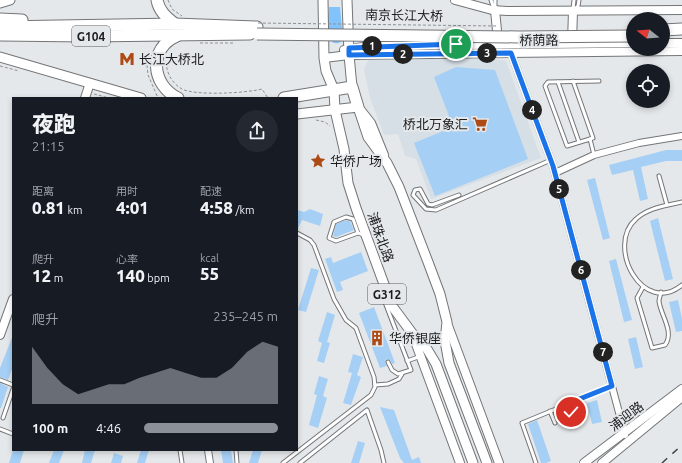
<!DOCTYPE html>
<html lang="zh">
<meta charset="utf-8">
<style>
:root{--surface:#171b24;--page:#242831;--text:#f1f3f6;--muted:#9ea1a6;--accent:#8c9099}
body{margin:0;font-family:Ubuntu,"Noto Sans SC",sans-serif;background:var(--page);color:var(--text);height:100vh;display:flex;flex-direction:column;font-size:15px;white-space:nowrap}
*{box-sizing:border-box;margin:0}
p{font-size:13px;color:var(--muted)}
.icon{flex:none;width:22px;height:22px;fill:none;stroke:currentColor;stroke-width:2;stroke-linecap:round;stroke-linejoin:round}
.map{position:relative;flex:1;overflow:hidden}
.sheet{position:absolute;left:12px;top:97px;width:286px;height:354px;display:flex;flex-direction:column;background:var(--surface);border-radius:0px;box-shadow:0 2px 6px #0003}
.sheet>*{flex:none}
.needle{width:26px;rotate:287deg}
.buttons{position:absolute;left:626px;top:12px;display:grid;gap:8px}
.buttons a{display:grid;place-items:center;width:44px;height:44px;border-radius:50%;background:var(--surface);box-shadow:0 2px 6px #0003;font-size:20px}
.pin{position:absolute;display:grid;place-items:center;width:34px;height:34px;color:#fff;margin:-17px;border:2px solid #fff;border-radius:50%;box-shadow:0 1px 4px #0007}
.km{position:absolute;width:20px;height:20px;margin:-10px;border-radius:50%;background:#222;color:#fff;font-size:11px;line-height:20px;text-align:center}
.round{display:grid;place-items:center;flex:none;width:42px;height:42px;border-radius:21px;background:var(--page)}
.headline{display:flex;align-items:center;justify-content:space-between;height:68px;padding:0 20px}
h1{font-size:22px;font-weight:800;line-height:30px}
.metrics{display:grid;grid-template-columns:repeat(3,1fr);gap:6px;height:68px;padding:4px 20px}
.metrics div{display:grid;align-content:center}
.metrics b{font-size:17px;font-weight:800}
.metrics small{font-size:11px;font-weight:400}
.metrics p{font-size:11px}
.chart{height:112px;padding:8px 20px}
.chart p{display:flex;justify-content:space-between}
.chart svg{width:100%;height:72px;margin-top:4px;fill:var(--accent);opacity:.7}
ul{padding:0 20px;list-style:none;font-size:13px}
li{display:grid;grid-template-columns:64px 48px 1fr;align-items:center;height:30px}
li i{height:10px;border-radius:5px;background:var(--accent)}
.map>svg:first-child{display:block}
</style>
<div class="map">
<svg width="682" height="463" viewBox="0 0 682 463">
<rect width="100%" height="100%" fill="#e5e8ea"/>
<polygon fill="#d6dee6" points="448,58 492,59 506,61 541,158 431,199 416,159 405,156 398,134 384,135 370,98 364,69 367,62 370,60"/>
<path fill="#83c3fc" d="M329,7h11l3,30 -2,5c-18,8 -12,-25 -12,-35z"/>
<g fill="#a6cff5">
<polygon points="456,67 495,70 528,159 435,196 414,143 441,132 449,116 434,77"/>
<polygon points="666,150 682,150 682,161 666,161 641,167 648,199 640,201 633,170 612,175 609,165"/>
<polygon points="595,178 610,238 603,240 587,180"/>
<polygon points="310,209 323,214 320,226 302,220 297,230 297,210 304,212"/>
<polygon points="658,218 673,279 665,281 650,221"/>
<polygon points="346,220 350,221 354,230 336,237 333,236 336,224"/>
<polygon points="361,252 368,271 340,282 343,290 337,292 325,259 331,257 333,263"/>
<polygon points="616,259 632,320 624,322 609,261"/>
<polygon points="311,268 319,270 306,312 298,310"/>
<polygon points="678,300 682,319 682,331 676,332 669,302"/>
<polygon points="374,307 395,363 392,364 390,360 387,359 385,361 387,366 380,368 359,313"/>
<polygon points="327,312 335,315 327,342 330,343 324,363 317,361 322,343 318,341"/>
<polygon points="13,335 13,367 8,380 0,377 0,368"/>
<polygon points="636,337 643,367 635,369 628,339"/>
<polygon points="353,354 363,357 357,375 361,377 351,405 343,403 352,373 348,372"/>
<polygon points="319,376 328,379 323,396 327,398 318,428 309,425 317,395 314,394"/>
<polygon points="0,383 8,387 1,408 0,408"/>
<polygon points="597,400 602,422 592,424 587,403"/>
<polygon points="380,407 394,410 412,460 419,457 421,463 404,463 400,458"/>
<polygon points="537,420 551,461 546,463 541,463 528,424"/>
<polygon points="358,441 365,443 359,463 351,463"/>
<polygon points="13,450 24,450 20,463 9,463"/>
<polygon points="54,450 64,450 59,463 49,463"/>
<polygon points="85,450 95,450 91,463 82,463"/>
<polygon points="141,450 149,450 145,463 137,463"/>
<polygon points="221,450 231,450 233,463 223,463"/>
<polygon points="253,450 262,450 258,463 249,463"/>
<polygon points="114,453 123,456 121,463 111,463"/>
</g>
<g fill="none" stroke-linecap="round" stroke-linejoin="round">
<g stroke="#737577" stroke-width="5">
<g id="lane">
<polyline points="491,0 494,9"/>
<polyline points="495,0 495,8"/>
<polyline points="576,8 578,6 579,0"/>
<polyline points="573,9 574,0"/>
<polyline points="573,81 593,138 590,139"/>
<polyline points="558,82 579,142"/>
<polyline points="594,155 590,139 567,146 545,86 548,82 599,81"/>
<polyline points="659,176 667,205"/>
<polyline points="459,195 432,205 428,204 420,189 415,190 413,195 426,209 436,210 551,160"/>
<path d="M682,202c-16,4 -33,5 -46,17 -31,27 7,98 46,66"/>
<polyline points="358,233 353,219 346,217 334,222 329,238 336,241 358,233 364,235"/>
<path d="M643,287l-6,11 15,50 13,-3c10,-13 -5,-31 -6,-44 0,-3 2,-7 2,-9"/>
<polyline points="383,297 411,370 398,374 392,370 388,362"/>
<polyline points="407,361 421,356"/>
<polyline points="0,380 13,385"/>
<polyline points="375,385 388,384 399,379 402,374"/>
<polyline points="567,404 571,412"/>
<polyline points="550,411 555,423"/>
<polyline points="3,418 13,389"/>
<polyline points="0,429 13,434"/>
<polyline points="180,450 182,463"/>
<polyline points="236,450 237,463"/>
<polyline points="283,463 371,395 375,387 374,377 356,328 346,320 334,299 314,245 310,240 297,233"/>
<polyline points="300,463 367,410 381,450 384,463"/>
<polyline points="536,463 522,423 612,386"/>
</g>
</g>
<g stroke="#737577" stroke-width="8">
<g id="street">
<polyline points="511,53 553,166 625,435"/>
<polyline points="555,173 594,155 639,143 682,136"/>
<polyline points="208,450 210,463"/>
</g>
</g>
<g stroke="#737577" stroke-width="10">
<g id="secondary">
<polyline points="455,0 492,10 507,11 682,10"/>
<polyline points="495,10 498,41"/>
<polyline points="572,42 573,11"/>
<polyline points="663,43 682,43"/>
<polyline points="344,50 370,46 633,43"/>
<polyline points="324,58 349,55 682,51"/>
<polyline points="85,98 90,83"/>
<polyline points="360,109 371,123 384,155"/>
<polyline points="447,323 499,463"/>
<polyline points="0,335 13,299"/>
<polyline points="413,336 460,463"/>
<polyline points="584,463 682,389"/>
<polyline points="602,463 682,397"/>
</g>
</g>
<g stroke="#737577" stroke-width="11">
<g id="primary">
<polyline points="323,0 324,58 326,71 334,90 335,110 344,149 348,183 356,208 392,306 412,333 427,349 436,364 473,463"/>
<polyline points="347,0 349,55 352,87"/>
<polyline points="0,3 10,0"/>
<polyline points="0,57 141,98"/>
<polyline points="297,114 358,107 368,137 387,163 399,187 428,262 440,294 447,322 445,341 449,363 487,463"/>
</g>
</g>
<g stroke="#737577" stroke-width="13">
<g id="highway">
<path d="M157,0c2,11 9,17 18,24"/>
<polyline points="0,19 22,20"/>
<polyline points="0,27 175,24 257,27"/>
<polyline points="663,30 682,29"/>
<polyline points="0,35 87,36 250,34"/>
<path d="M177,36c-29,12 -26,49 1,62"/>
<polyline points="284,98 352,87 358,107"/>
</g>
</g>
<g stroke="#8e9192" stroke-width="1" stroke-dasharray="3 2" stroke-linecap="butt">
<polyline points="168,0 172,9 182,16"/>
<polyline points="200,43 235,43"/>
<polyline points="146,55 148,75 158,98"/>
<path d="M167,57c-3,12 4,26 15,32 13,7 65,4 80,0l6,9"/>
<polyline points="0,66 19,71"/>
<polyline points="94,94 109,98"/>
<polyline points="316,120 325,122 330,126"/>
</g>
<use href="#lane" stroke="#fff" stroke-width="3"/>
<use href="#street" stroke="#fff" stroke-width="6"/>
<use href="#secondary" stroke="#fff" stroke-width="8"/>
<use href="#primary" stroke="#fff" stroke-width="9"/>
<use href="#highway" stroke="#fff" stroke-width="11"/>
<polyline stroke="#414344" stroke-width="1.5" stroke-dasharray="7 7" stroke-linecap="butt" points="662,463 682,445"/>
<g stroke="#737577" stroke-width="13" stroke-linecap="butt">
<polyline id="highway-bridge" points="257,34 519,37 633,36"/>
</g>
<polyline stroke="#8e9192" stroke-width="1" stroke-dasharray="3 2" stroke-linecap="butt" points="258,23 497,26"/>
<use href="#highway-bridge" stroke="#fff" stroke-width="11"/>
</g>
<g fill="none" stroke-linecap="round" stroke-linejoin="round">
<g stroke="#fff" stroke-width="8">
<polyline id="route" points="456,44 349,48 349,55 511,53 553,166 612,386 567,404 571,412"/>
</g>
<use href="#route" stroke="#1a73e8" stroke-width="5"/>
</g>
<defs>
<g id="metro-bare" transform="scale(1.2)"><path d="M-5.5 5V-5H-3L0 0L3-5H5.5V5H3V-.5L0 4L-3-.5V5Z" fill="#ae4a15" stroke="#e5e8ea" stroke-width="2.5" paint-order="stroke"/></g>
<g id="supermarket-bare" transform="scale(1.2)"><path d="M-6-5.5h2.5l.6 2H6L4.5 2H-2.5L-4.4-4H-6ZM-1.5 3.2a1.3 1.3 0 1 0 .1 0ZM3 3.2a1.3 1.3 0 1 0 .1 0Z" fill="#ae4a15" stroke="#e5e8ea" stroke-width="2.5" paint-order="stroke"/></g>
<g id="sight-bare" transform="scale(1.2)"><path d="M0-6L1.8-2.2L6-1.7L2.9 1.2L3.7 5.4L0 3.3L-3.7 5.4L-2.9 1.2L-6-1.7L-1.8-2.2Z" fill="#ae4a15" stroke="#e5e8ea" stroke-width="2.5" paint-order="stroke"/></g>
<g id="building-bare" transform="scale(1.2)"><path d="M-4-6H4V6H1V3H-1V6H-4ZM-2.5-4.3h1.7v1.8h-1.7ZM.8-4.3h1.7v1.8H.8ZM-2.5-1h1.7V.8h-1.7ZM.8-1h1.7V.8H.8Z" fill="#ae4a15" stroke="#e5e8ea" stroke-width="2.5" paint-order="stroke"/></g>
</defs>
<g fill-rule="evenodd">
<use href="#metro-bare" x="127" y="59"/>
<use href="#supermarket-bare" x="480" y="124"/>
<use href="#sight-bare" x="318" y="161"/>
<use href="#building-bare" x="377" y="338"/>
</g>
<g text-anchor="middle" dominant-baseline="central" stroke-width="4" stroke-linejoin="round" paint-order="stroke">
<g fill="#e5e8ea" stroke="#57585a" stroke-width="1">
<rect x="72" y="26" width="38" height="20" rx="3"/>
<rect x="368" y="284" width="38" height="20" rx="3"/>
</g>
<g font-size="12" font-weight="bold" fill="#1a1b1c">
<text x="91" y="36">G104</text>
<text x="387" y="294">G312</text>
</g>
<g font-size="13" fill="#1a1b1c" stroke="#e5e8ea">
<text transform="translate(404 15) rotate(1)">南京长江大桥</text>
<text transform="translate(539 40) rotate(-1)">桥荫路</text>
<text transform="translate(381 237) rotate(70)">浦珠北路</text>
<text transform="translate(626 416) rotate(-37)">浦迎路</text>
</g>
<g font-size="13" fill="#1a1b1c" stroke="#e5e8ea" text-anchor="start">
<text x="139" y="59">长江大桥北</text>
<text x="468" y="124" text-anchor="end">桥北万象汇</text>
<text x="330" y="161">华侨广场</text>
<text x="389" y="338">华侨银座</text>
</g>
</g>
</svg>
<div class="buttons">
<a><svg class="needle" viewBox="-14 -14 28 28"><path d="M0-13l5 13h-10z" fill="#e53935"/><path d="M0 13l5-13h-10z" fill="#9ea1a6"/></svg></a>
<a><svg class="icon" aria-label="locate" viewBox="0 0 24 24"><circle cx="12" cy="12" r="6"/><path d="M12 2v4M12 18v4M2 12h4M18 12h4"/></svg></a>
</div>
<div class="pin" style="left:456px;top:44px;background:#1e9e55"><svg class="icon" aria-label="arrive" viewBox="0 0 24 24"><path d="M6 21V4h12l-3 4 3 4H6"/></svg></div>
<div class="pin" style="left:571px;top:412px;background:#d93025"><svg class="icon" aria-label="check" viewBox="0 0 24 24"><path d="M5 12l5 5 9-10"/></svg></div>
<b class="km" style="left:372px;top:46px">1</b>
<b class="km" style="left:403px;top:54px">2</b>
<b class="km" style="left:487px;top:53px">3</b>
<b class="km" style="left:532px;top:110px">4</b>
<b class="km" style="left:559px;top:189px">5</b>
<b class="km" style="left:581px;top:270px">6</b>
<b class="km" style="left:603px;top:352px">7</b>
<section class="sheet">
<div class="headline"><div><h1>夜跑</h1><p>21:15</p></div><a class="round"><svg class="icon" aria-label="share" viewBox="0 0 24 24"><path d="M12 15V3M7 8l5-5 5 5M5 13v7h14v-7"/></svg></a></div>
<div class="metrics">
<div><p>距离</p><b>0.81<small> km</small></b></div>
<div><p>用时</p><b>4:01</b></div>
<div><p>配速</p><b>4:58<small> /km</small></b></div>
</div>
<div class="metrics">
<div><p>爬升</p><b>12<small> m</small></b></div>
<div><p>心率</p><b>140<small> bpm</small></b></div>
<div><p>kcal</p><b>55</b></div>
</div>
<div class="chart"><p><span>爬升</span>235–245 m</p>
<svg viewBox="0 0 160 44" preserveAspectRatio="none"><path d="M0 44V9L10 22L20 32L30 38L40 35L50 32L60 32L70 28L80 25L90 22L100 25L110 28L120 28L130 22L140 12L150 6L160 9V44z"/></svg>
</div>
<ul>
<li><b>100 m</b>4:46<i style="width:100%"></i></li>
</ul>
</section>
</div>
